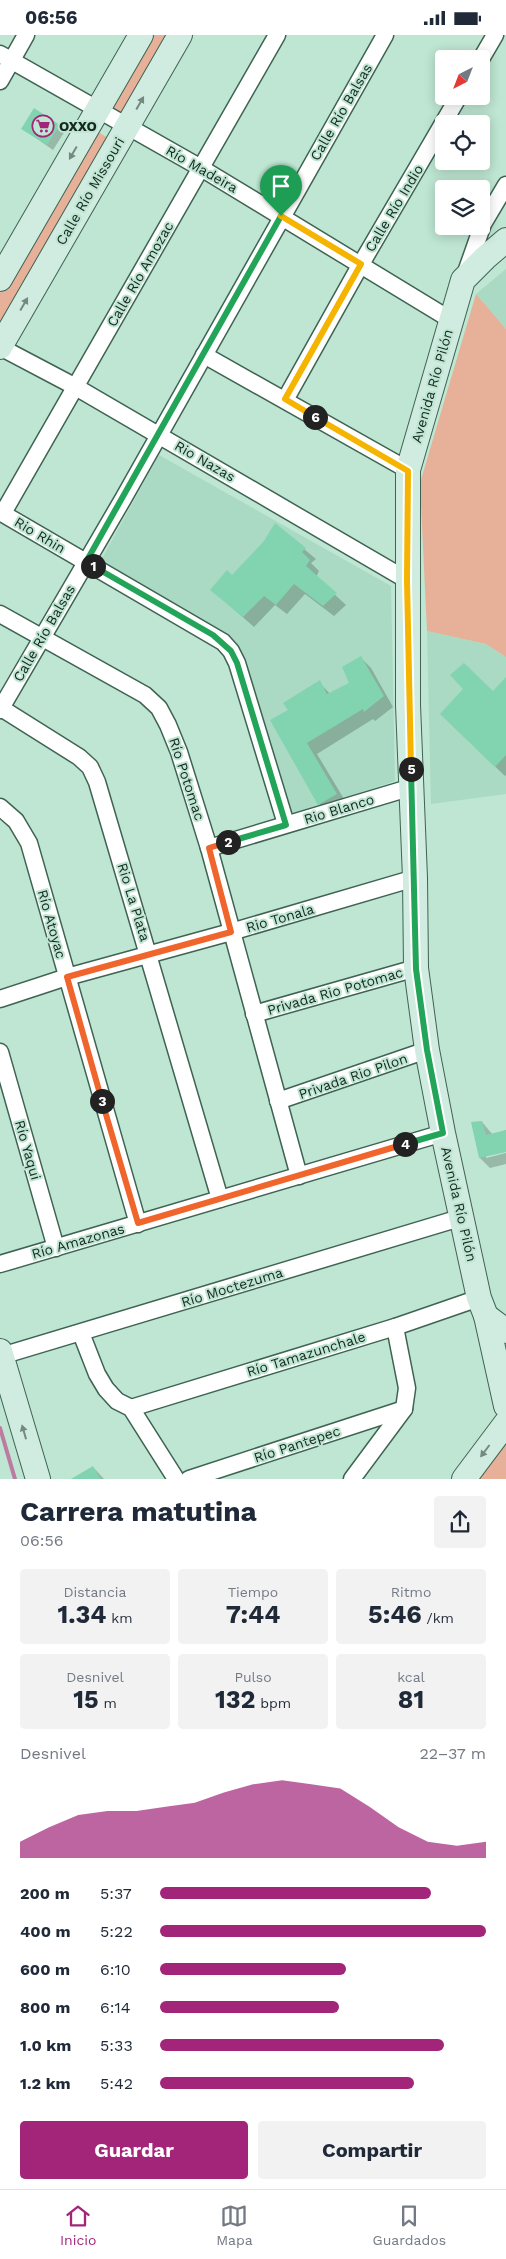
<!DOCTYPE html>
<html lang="es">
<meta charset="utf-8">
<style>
:root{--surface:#fff;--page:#f2f2f3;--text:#1f2937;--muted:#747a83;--line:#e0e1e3;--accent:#a22579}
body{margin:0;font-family:"Work Sans",sans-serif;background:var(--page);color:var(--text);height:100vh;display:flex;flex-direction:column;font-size:19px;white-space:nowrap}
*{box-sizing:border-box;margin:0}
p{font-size:16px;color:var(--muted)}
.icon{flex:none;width:28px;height:28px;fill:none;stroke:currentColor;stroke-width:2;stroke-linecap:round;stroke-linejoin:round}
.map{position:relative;height:1444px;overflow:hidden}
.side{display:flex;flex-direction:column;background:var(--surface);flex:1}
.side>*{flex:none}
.needle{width:32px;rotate:222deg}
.controls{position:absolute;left:435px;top:15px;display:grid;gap:10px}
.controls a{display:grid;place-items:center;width:55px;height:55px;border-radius:5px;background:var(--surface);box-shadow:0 2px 12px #0003;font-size:25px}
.pin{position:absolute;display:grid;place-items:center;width:42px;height:42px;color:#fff;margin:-51px -21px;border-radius:50% 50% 50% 0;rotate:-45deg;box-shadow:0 0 5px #0007}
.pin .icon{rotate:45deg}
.km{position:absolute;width:25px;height:25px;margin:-12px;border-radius:50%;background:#222;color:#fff;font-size:14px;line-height:25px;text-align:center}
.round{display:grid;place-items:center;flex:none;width:52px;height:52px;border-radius:5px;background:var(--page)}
.headline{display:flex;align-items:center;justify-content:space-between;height:85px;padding:0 20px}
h1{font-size:28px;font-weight:700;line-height:38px}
.stats{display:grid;grid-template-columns:repeat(3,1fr);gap:8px;height:85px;padding:5px 20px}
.stats div{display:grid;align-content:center;border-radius:5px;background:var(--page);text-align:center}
.stats b{font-size:25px;font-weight:700}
.stats small{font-size:14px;font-weight:400}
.stats p{font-size:14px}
.chart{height:140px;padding:10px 20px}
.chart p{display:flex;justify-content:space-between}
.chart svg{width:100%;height:90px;margin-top:5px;fill:var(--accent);opacity:.7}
.cta{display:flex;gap:10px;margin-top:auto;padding:10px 20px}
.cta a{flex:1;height:58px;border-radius:5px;background:var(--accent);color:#fff;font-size:20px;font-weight:700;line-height:58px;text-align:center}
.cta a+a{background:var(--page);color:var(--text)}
ul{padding:0 20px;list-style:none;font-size:16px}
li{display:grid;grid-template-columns:80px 60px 1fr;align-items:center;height:38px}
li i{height:12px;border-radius:6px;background:var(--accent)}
.status{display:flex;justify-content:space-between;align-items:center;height:35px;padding:0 25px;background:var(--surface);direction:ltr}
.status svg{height:14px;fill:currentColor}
.tabs{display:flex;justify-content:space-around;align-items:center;height:70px;border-top:1px solid var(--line);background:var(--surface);font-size:14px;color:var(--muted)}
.tabs a{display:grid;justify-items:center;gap:2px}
.tabs .current{color:var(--accent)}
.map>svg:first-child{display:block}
</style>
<div class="status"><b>06:56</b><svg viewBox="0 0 49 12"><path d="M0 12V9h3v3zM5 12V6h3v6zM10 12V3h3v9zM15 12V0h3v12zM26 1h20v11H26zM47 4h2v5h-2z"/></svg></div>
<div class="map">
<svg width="506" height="1444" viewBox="0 0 506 1444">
<rect width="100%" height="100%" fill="#bee6d2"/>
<g fill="#aadac3">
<polygon points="506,234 506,294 476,259"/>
<polygon points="159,420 391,551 395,746 290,782 240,613 100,527"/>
<polygon points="427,596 486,609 506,622 506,759 431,769"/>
</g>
<g fill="#e7b098">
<polygon points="153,0 167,0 121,79 109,74"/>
<polygon points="95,95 108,103 0,293 0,258"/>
<polygon points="476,259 506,294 506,622 486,609 427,596 420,448"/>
<polygon points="506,1393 506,1444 469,1444"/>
</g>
<g fill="#0003">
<polygon points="35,75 65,96 53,115 23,94"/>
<polygon points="275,490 316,524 311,528 319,536 316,542 346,570 334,581 305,559 287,579 275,570 254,592 212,555 232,542 265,506"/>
<polygon points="361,623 371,633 393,672 375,686 373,684 317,719 347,769 330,779 319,769 290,676 319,647 330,659 350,648"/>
<polygon points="506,644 506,740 505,741 451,689 493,658"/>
<polygon points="482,1087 493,1100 506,1095 506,1116 486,1120 486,1123 506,1118 506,1129 490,1133 480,1123"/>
<polygon points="93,1432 104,1444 76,1444"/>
</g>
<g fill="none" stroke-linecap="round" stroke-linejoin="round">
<polyline stroke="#bd7ba1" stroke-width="4" points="0,1393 15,1444"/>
</g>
<g fill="#82d3af">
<polygon points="34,73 60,90 47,110 21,94"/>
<polygon points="275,488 306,513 302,517 310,525 306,531 337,558 323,571 294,549 276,570 264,561 243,582 210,555 227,535 232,540 264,506"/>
<polygon points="361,621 384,661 364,677 363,674 307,708 337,759 318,770 270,685 288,675 283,668 320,645 327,659 349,648 342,632"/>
<polygon points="464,628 493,656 506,642 506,720 495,732 440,679 463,654 450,640"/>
<polygon points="482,1086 486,1100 506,1095 506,1117 479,1123 471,1087"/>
<polygon points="93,1431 100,1444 71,1444"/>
</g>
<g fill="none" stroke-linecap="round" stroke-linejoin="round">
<g stroke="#3f6353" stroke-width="19">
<g id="street">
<polyline points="0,19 201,133 451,285"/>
<polyline points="481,24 495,0"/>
<polyline points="0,46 26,0"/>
<polyline points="465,240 483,189 506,150"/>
<polyline points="0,312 74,351 407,545"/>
<polyline points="204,320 408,435"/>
<polyline points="285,365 361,229 459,61"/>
<polyline points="0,477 223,607 231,616 237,628 286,789"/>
<polyline points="3,478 277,0"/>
<polyline points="0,579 145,660 159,673 168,690 179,717 209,813 299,1141"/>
<polyline points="1,673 79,722 90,732 97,747 220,1164"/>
<polyline points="0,675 123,464 385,0"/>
<polyline points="0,772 16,786 29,808 138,1189"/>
<polyline points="209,813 412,752"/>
<polyline points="0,964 67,942 231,897 415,843"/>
<polyline points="254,979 416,933"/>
<polyline points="0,1017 56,1213"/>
<polyline points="278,1066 427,1015"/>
<polyline points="0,1229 443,1098"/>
<polyline points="81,1298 97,1339 106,1354 117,1366 131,1373 176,1444"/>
<polyline points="1,1321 463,1182"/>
<polyline points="131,1373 395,1292 479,1263"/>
<polyline points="189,1444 404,1374"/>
<polyline points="352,1444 404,1374 407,1353 395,1292"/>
</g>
</g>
<g stroke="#3f6353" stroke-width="26">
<g id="secondary">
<polyline points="506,205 485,223 463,245 408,435 408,670 415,843 416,933 427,1015 443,1098 479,1263 486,1281 506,1296"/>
<polyline points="0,244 141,0"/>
<polyline points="0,312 180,0"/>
<polyline points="486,1281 506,1371"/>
<polyline points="0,1316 38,1444"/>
<polyline points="464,1444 506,1388"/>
</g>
</g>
<use href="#street" stroke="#fff" stroke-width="16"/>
<use href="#secondary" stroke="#d0ebe0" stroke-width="24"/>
</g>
<defs><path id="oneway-solid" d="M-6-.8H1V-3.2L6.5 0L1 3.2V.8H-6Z" transform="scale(1.25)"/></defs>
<g fill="#748980">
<use href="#oneway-solid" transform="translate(140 68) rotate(-60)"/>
<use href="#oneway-solid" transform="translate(73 118) rotate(120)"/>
<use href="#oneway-solid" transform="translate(24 269) rotate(-60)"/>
<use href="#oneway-solid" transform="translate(24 1397) rotate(-106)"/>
<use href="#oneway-solid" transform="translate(485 1416) rotate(127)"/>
</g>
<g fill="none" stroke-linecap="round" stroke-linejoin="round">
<g stroke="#fff" stroke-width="10">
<polyline id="split-1" points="93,531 86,527 281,181"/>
</g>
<g stroke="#fff" stroke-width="10">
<polyline id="split-2" points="93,531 213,600 231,616 237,628 286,790 228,807"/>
</g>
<g stroke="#fff" stroke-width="10">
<polyline id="split-3" points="102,1066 67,942 231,897 209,813 228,807"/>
</g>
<g stroke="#fff" stroke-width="10">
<polyline id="split-4" points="102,1066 138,1188 405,1109"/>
</g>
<g stroke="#fff" stroke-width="10">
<polyline id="split-5" points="405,1109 443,1098 427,1015 416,934 411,734"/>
</g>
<g stroke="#fff" stroke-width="10">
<polyline id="split-6" points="315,382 408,436 407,545 411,734"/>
</g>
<g stroke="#fff" stroke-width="10">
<polyline id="split-7" points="281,181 361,229 285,364 315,382"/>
</g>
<use href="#split-1" stroke="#22a559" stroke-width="6"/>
<use href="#split-2" stroke="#22a559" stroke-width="6"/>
<use href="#split-3" stroke="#f0652b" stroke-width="6"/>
<use href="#split-4" stroke="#f0652b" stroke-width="6"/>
<use href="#split-5" stroke="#22a559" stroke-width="6"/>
<use href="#split-6" stroke="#f5b400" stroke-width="6"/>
<use href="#split-7" stroke="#f5b400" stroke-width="6"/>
</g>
<defs>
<g id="supermarket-ring" transform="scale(1.125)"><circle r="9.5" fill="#bee6d2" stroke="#a22579" stroke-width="1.5"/><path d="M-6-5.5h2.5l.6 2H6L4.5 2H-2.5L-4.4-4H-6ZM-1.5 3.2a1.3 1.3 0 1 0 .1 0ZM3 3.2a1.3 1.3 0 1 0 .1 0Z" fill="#a22579"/></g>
</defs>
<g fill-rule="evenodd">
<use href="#supermarket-ring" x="43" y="91"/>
</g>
<g text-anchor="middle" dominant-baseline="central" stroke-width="4" stroke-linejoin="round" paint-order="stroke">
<g font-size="14" fill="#172720" stroke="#bee6d2">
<text transform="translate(341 77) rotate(-60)">Calle Río Balsas</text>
<text transform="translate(202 134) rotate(30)">Río Madeira</text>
<text transform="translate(90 156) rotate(-60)">Calle Río Missouri</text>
<text transform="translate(394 173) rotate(-59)">Calle Río Indio</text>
<text transform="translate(140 239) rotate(-60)">Calle Río Amozac</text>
<text transform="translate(432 351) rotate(-74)">Avenida Río Pilón</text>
<text transform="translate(205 426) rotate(30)">Rio Nazas</text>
<text transform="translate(40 500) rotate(31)">Rio Rhin</text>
<text transform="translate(44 598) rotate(-60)">Calle Río Balsas</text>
<text transform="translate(187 744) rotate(72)">Río Potomac</text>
<text transform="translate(339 774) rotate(-17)">Rio Blanco</text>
<text transform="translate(134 867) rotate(73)">Rio La Plata</text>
<text transform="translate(280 883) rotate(-16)">Rio Tonala</text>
<text transform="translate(52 889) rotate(74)">Río Atoyac</text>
<text transform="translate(335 956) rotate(-16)">Privada Rio Potomac</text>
<text transform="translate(353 1041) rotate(-19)">Privada Rio Pilon</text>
<text transform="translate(28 1115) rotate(74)">Río Yaqui</text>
<text transform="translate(459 1169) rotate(77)">Avenida Río Pilón</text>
<text transform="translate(78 1206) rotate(-16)">Río Amazonas</text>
<text transform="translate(232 1252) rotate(-17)">Río Moctezuma</text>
<text transform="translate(306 1319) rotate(-17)">Río Tamazunchale</text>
<text transform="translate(297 1409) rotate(-18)">Río Pantepec</text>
</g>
<g font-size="14" font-weight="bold" fill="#172720" stroke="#bee6d2" text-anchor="start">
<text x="59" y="91">OXXO</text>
</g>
</g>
</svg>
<div class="controls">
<a><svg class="needle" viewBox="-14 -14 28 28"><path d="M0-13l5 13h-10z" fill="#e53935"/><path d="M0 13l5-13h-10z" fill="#747a83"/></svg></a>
<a><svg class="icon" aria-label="locate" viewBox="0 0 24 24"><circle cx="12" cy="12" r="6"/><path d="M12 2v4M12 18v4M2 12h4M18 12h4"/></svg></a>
<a><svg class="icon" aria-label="layers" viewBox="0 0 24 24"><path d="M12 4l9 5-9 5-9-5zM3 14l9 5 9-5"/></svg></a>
</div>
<div class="pin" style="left:281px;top:181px;background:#1e9e55"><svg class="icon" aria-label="arrive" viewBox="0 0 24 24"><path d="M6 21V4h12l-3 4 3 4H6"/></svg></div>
<b class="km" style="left:93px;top:531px">1</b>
<b class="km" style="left:228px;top:807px">2</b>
<b class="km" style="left:102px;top:1066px">3</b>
<b class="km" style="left:405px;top:1109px">4</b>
<b class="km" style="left:411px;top:734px">5</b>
<b class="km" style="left:315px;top:382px">6</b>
</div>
<section class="side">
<div class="headline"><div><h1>Carrera matutina</h1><p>06:56</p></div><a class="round"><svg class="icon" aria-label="share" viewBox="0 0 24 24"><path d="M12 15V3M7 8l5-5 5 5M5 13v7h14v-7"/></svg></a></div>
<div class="stats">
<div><p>Distancia</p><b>1.34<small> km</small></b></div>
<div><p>Tiempo</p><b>7:44</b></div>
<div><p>Ritmo</p><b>5:46<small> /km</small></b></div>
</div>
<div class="stats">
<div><p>Desnivel</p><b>15<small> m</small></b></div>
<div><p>Pulso</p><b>132<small> bpm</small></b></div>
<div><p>kcal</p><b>81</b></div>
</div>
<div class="chart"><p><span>Desnivel</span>22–37 m</p>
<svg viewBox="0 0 160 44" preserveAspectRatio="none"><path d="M0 44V36L10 29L20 23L30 21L40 21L50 19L60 17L70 12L80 8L90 6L100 8L110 10L120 19L130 29L140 36L150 38L160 36V44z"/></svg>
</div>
<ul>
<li><b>200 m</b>5:37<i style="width:83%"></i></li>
<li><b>400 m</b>5:22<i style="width:100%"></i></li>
<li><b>600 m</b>6:10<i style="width:57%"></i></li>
<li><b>800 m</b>6:14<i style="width:55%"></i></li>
<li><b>1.0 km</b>5:33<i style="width:87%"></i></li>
<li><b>1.2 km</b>5:42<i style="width:78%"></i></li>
</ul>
<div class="cta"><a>Guardar</a><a>Compartir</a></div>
</section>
<nav class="tabs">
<a class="current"><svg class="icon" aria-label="home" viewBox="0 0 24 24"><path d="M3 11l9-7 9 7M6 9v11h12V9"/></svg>Inicio</a>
<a><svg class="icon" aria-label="map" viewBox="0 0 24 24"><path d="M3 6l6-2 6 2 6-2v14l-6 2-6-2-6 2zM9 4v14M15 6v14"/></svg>Mapa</a>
<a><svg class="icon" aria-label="saved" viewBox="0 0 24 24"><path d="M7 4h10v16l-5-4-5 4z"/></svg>Guardados</a>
</nav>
